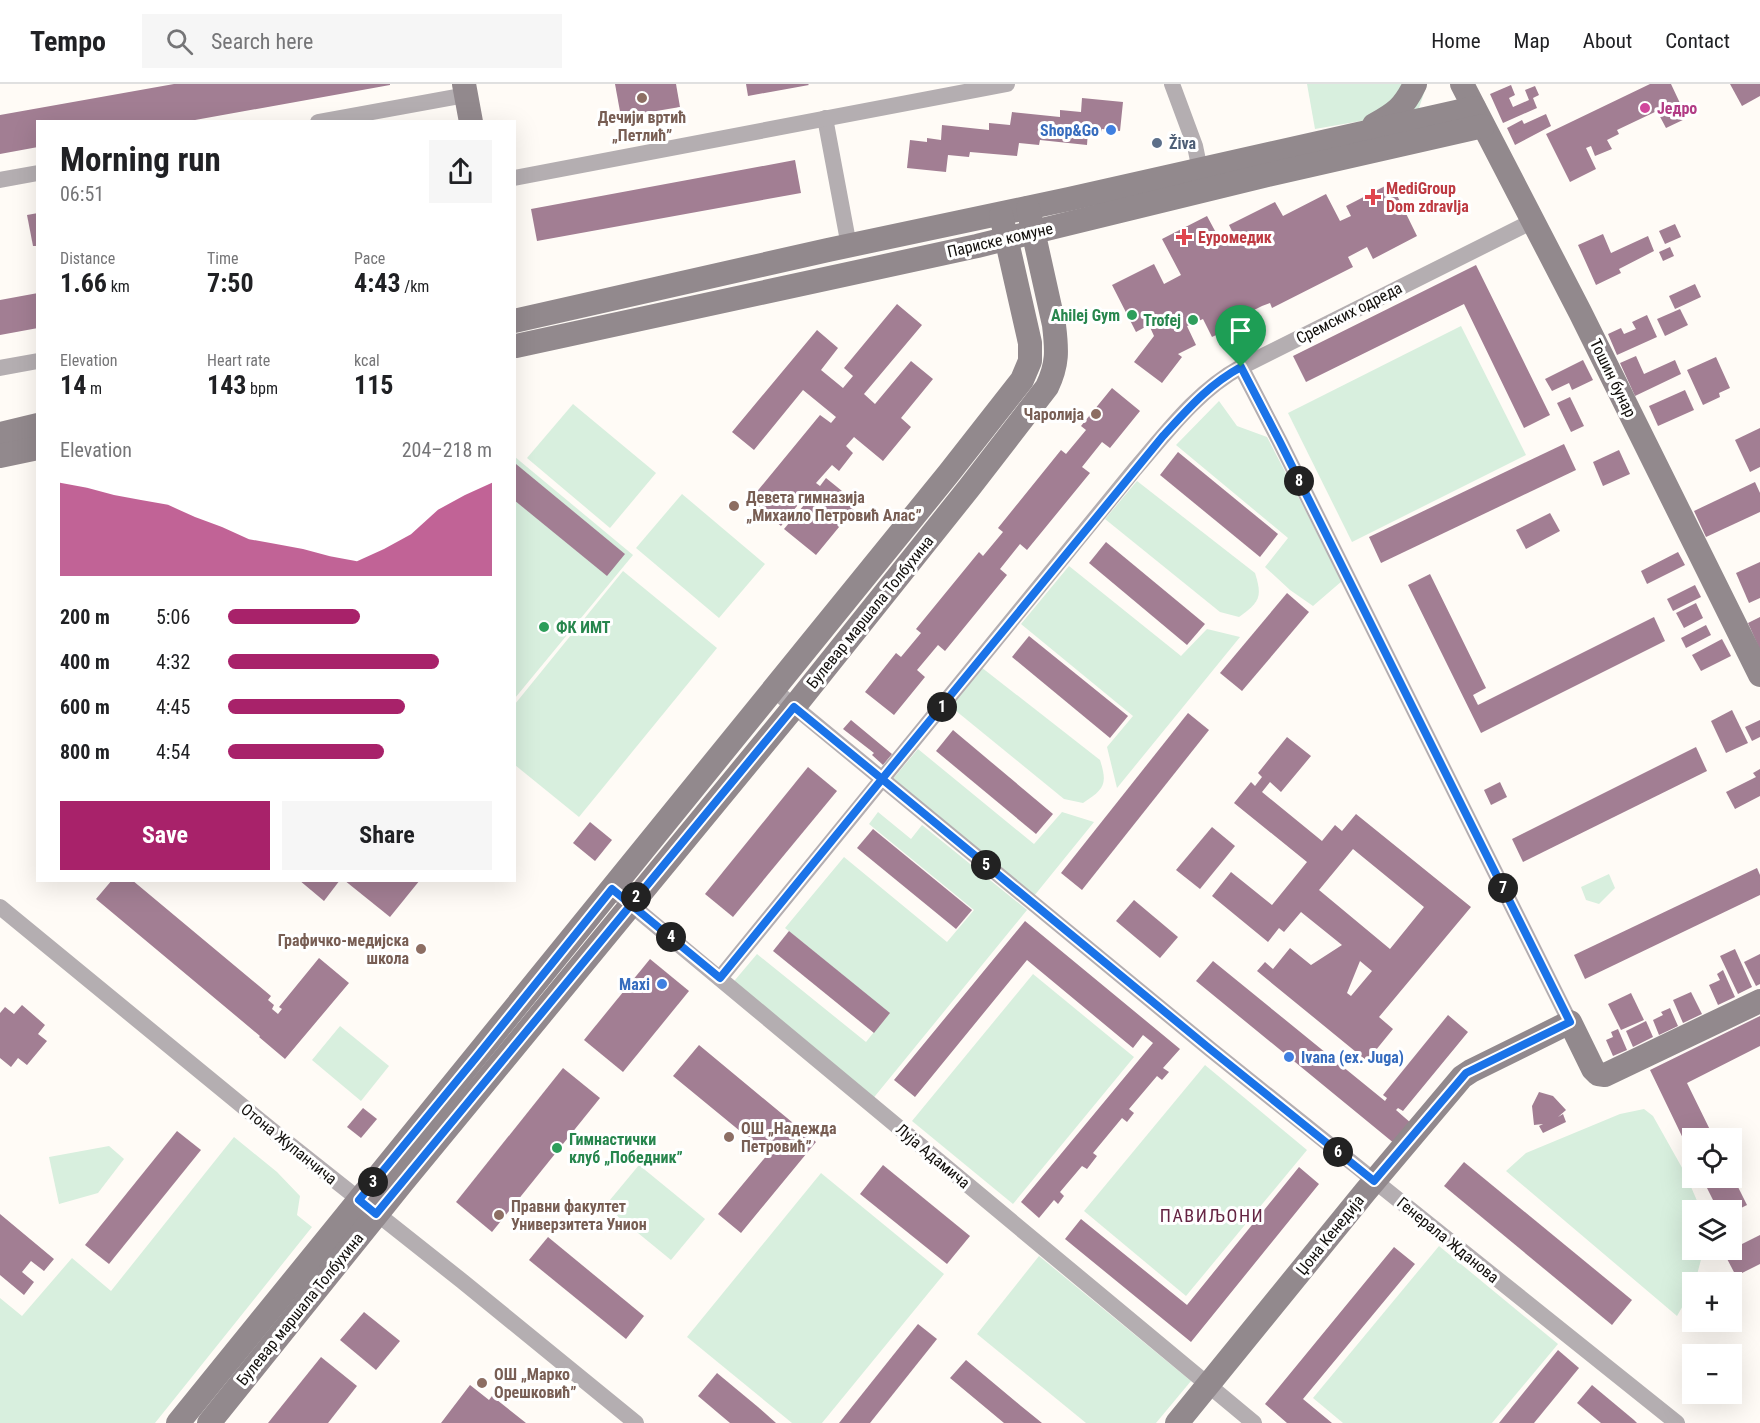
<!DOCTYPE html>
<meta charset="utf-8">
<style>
:root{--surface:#fff;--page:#f6f6f6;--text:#202124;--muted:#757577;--line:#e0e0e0;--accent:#a8226a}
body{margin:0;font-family:"Roboto Condensed",sans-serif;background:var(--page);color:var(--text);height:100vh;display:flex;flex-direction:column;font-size:22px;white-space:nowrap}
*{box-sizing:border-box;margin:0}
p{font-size:20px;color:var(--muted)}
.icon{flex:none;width:33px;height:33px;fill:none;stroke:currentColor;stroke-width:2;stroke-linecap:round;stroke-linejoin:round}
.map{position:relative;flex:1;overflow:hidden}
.panel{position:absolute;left:36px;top:36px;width:480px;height:762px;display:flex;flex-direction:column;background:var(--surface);border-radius:0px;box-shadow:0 6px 24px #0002}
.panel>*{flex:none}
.controls{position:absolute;left:1682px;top:1044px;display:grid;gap:12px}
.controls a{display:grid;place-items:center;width:60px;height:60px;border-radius:0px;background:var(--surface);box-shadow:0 6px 24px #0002;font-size:30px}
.pin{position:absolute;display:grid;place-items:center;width:51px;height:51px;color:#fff;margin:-62px -26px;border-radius:50% 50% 50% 0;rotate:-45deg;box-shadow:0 0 6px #0007}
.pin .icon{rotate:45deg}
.km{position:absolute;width:30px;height:30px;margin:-15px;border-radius:50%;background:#222;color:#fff;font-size:16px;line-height:30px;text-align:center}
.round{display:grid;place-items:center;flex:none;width:63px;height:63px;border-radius:0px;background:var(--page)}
.headline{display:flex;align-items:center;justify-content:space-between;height:102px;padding:0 24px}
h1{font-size:33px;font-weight:700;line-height:45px}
.figures{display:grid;grid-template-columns:repeat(3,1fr);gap:9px;height:102px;padding:6px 24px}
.figures div{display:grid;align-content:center}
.figures b{font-size:26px;font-weight:700}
.figures small{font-size:16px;font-weight:400}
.figures p{font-size:16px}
.chart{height:168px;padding:12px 24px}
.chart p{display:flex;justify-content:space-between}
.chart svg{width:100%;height:108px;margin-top:6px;fill:var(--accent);opacity:.7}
.primary-button{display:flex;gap:12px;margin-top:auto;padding:12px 24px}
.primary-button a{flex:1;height:69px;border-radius:0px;background:var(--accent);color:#fff;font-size:24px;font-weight:700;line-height:69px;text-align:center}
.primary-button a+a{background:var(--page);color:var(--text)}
ul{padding:0 24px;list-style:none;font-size:20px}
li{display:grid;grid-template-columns:96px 72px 1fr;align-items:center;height:45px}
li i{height:15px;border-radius:8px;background:var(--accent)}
header{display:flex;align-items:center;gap:36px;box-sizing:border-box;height:84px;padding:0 30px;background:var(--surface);border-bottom:2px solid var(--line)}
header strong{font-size:28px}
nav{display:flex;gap:33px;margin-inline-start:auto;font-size:21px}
.search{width:420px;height:54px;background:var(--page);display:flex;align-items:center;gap:15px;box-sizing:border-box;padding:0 21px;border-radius:0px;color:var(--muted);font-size:22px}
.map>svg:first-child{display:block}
</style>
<header>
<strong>Tempo</strong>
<div class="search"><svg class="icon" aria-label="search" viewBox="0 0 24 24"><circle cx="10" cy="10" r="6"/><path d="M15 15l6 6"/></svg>Search here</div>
<nav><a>Home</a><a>Map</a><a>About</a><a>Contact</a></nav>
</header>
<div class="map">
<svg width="1760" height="1339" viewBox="0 0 1760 1339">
<rect width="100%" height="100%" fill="#fffbf6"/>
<g fill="#d8efde">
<polygon points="1307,0 1427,0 1418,27 1315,45"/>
<polygon points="1461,242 1526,371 1352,458 1288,329"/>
<polygon points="1219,317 1237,342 1267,353 1342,497 1313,522 1290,506 1265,483 1288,454 1176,361"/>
<polygon points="573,320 656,389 610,444 527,374"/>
<polygon points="515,373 633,471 515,614"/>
<path d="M1137,397l118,92c8,25 4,29 -16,44l-19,-5 -115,-93z"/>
<polygon points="682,410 765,480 719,534 636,464"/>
<polygon points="1069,482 1181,572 1207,545 1240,553 1117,704 1107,663 1133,632 1021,540"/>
<polygon points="623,487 717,564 579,733 515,681 515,620"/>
<path d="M981,583l119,93c8,25 4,29 -17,43l-19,-4 -114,-93z"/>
<polygon points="918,665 1034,760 1062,728 1094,738 1034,812 892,696"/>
<polygon points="878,728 911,755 922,741 1027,826 871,1017 730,902 757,870 866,958 889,929 785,844 844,773 947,858 974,826 869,740"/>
<polygon points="1609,790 1615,804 1599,820 1586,816 1581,803"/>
<polygon points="1033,890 1134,973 1013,1120 912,1037"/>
<polygon points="340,942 389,982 361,1017 312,976"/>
<polygon points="1205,981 1307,1066 1186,1212 1084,1127"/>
<polygon points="1644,1025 1653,1032 1685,1089 1701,1126 1692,1126 1692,1166 1702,1166 1702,1172 1695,1198 1692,1198 1692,1206 1677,1232 1506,1087 1526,1069 1620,1030"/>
<polygon points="234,1053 277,1088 300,1112 297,1131 312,1143 155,1339 0,1339 0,1214 22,1232 72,1174 111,1207"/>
<polygon points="109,1062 124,1075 98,1109 59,1120 49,1073"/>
<polygon points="639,1081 705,1135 671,1176 605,1122"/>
<polygon points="821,1089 944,1190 822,1339 792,1339 687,1253"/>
<polygon points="1439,1162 1558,1260 1492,1339 1343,1339 1313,1314"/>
<polygon points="1039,1172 1191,1297 1156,1339 1086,1339 977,1250"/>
</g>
<g fill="#a27e93" fill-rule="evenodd">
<polygon points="174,0 390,0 390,1 184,38 38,38 38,63 0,70 0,31"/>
<polygon points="615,0 676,0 680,23 621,33"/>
<polygon points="746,0 808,0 809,1 748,12"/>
<polygon points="1650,0 1671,0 1687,34 1666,44 1657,27 1617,46 1619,50 1607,56 1612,65 1595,72 1591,62 1586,64 1596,85 1570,98 1546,50"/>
<polygon points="1730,0 1760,0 1760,12 1742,22"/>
<polygon points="1511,1 1515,11 1509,14 1513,23 1529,16 1525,6 1535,2 1539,11 1533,14 1537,24 1503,39 1490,10"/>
<polygon points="1082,14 1123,18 1120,47 1102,45 1101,48 1088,47 1087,61 1040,56 1039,61 1019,59 1017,72 970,68 969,73 948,71 946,88 907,84 910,56 927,58 927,54 941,56 942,41 989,46 989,39 1010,41 1012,28 1060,33 1060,26 1081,28"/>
<polygon points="1546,30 1551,42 1515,61 1507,44 1522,36 1524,40"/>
<polygon points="795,76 801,109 537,157 531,125"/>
<polygon points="1391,99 1417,152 1373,175 1367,163 1348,173 1353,183 1272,224 1270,219 1262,222 1254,226 1257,231 1212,253 1203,235 1187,242 1196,261 1178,270 1182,273 1162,299 1134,278 1154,252 1149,241 1136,248 1112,201 1154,180 1164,200 1181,191 1162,155 1207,132 1221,158 1234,151 1229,141 1275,118 1283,132 1326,110 1340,137 1351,132 1346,122"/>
<polygon points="38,129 38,162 33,162 27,131"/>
<polygon points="1675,140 1681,153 1665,160 1659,147"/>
<polygon points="1603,150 1611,169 1648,152 1654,167 1619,185 1621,189 1596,201 1578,161"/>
<polygon points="1670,163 1674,172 1663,177 1659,168"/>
<polygon points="1476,181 1550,331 1524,344 1464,220 1306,298 1293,272"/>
<polygon points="1695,200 1701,213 1675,225 1669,212"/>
<polygon points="38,209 38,244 0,251 0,216"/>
<polygon points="897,220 922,241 864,310 875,320 911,277 933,295 901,334 911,343 883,377 854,353 846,362 853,369 839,387 832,381 816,399 820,402 826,394 858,420 816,471 784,445 809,415 805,412 781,442 750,416 820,331 831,339 836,333 803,306 754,366 732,348 817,246 838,264 821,286 843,304 853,292 844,284"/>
<polygon points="1680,225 1688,241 1665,252 1657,235"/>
<polygon points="1647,231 1657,253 1617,271 1608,250 1621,244 1624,250 1636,245 1632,238"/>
<polygon points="1636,272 1644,290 1675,276 1681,290 1635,312 1620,279"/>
<polygon points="1716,273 1730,304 1719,309 1720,313 1703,321 1687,286"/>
<polygon points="1583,276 1593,296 1572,306 1569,299 1552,307 1545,295"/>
<polygon points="1112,304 1140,327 1110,364 1102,358 1082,383 1090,389 1027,466 1020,460 1000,485 1007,491 945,567 938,561 917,586 925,593 894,631 865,608 896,569 901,573 921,549 916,545 979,468 983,472 1003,448 998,444 1061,366 1066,370 1086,346 1081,342"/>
<polygon points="1685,306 1694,326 1658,342 1649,322"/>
<polygon points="1570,313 1584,342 1571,348 1557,319"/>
<polygon points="1760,344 1760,383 1750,388 1735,356"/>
<polygon points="1564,360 1576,386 1381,479 1369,453"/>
<polygon points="1619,366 1630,390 1603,402 1593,378"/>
<polygon points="1178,368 1278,450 1260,473 1160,391"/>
<polygon points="516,380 625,470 607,492 514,416"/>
<polygon points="1755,398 1760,409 1760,428 1706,453 1694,427"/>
<polygon points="1550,429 1560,447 1526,465 1516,446"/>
<polygon points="1106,458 1205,540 1187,561 1089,479"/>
<polygon points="1678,468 1685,481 1647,500 1641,487"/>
<polygon points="1760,478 1760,514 1749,519 1736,489"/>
<polygon points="1430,490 1486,604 1473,611 1478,621 1654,533 1665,557 1481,649 1408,501"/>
<polygon points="1695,501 1701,513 1673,527 1667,515"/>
<polygon points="1287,509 1309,528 1242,607 1220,589"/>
<polygon points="1696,519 1703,534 1684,544 1676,529"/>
<polygon points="1760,533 1760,566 1748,539"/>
<polygon points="1706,541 1711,551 1686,564 1681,554"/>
<polygon points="1029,552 1128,632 1110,654 1012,573"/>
<polygon points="1722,555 1731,572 1701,587 1692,571"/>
<polygon points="1732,626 1748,659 1726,669 1711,637"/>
<polygon points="1188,629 1209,646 1082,806 1061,789"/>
<polygon points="851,636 892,670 883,681 872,671 874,669 843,645"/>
<polygon points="1760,636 1760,653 1752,657 1745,643"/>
<polygon points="953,646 1053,730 1036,750 936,667"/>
<path d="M1287,653l24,19 -30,36 -11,-10 -8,10 60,49 13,-16 7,6 14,-17 115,93 -92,110 14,12 -26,32 -110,-90 8,-9 8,7 17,-21 21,17 31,-20 -41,-33 -17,20 -5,-4 -11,14 -56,-46 19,-24 41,33 35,-43 -73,-59 17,-21 4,4 7,-9 -4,-4zM1353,765l71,58 -34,42 -71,-59zM1360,877l12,10 -21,25 -4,-3z"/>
<polygon points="1696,663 1707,687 1523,778 1512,755"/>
<polygon points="808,683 837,707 733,833 705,810"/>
<polygon points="1760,685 1760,712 1735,725 1726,708 1756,693 1753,689"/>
<polygon points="1500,698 1507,713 1491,721 1484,706"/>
<polygon points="590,738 612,756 595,777 573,759"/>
<polygon points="1212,743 1235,762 1200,805 1176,786"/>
<polygon points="873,745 972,826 956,845 857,764"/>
<polygon points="1757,784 1760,791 1760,811 1585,895 1574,871"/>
<polygon points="112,796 132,796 271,912 268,916 274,921 272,925 278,930 282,925 279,923 319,874 349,899 285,975 259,953 260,952 96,815"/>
<polygon points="299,796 340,796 324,817"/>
<polygon points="344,796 420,796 390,833"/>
<polygon points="1134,816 1178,853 1160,874 1116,837"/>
<polygon points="1025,837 1180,965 1163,984 1169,988 1162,996 1157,992 1129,1025 1134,1029 1127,1038 1122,1034 1093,1069 1097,1072 1087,1085 1082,1082 1060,1108 1064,1112 1058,1120 1054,1116 1039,1134 1021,1118 1153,959 1143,951 1133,964 1027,876 915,1013 894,996"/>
<polygon points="789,847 890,929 874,949 773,867"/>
<polygon points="1735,865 1752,903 1738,910 1720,872"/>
<polygon points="1760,870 1760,900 1756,902 1744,878"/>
<polygon points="650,875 689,907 623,988 584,956"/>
<polygon points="1213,877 1385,1017 1387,1014 1383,1011 1448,931 1468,948 1403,1027 1398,1024 1396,1026 1412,1040 1395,1060 1196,897"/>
<polygon points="1723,886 1735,913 1718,921 1709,901 1720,896 1717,890"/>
<polygon points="1691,908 1702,930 1683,939 1673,916"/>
<polygon points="1631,909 1644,936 1621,946 1608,920"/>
<polygon points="22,921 45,941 38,950 47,957 27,981 18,974 11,983 0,974 0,929 5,923 14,930"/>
<polygon points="1670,924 1678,942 1659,951 1653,936 1663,931 1661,928"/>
<polygon points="1760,932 1760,962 1687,999 1714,1054 1692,1054 1692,1073 1650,986"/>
<polygon points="1646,937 1653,953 1633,963 1626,947"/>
<polygon points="1618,945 1627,966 1613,972 1606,956 1613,953 1611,948"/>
<polygon points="699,961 816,1058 741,1149 718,1130 768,1070 673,992"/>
<polygon points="563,984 600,1014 492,1148 456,1118"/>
<polygon points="1539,1008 1553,1012 1566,1026 1558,1033 1563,1030 1566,1038 1543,1049 1539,1042 1543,1040 1534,1041 1532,1022"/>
<polygon points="363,1024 377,1035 361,1054 347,1043"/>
<polygon points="177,1047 201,1066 109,1180 85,1161"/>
<polygon points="1464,1078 1632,1216 1612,1241 1444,1102"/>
<polygon points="883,1081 970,1152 947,1180 860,1110"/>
<polygon points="1299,1083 1319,1100 1191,1258 1065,1155 1081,1135 1187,1221"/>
<polygon points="1731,1089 1747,1121 1731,1129 1731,1126 1718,1126 1702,1094 1731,1094"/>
<polygon points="0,1130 54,1175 44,1187 31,1177 22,1188 34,1198 24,1211 0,1191"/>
<polygon points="1760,1151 1760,1180 1736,1192 1724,1169"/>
<polygon points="548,1153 644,1232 626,1255 529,1176"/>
<polygon points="1394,1163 1415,1180 1303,1315 1332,1339 1287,1339 1265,1320"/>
<polygon points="364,1228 400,1257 376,1286 340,1256"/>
<polygon points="918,1240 937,1255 870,1339 839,1339"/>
<polygon points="1558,1266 1579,1284 1534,1339 1499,1339"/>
<polygon points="321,1273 357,1302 328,1339 268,1339"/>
<polygon points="966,1276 1021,1322 1042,1339 1004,1339 950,1294"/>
<polygon points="717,1289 758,1323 776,1339 730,1339 698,1312"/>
<polygon points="470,1301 489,1316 492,1312 526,1339 441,1339"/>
<polygon points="1592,1301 1634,1336 1637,1339 1601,1339 1577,1319"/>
</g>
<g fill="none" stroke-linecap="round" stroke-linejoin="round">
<g stroke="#b4aeb1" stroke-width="16">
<polyline points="1172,0 1195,62 1200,86"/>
<polyline points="825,34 849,162"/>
<polyline points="318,38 466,11"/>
<polyline points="514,94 1007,0"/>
<polyline points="0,96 38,89"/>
<polyline points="1241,283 1280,358 1570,938"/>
<polyline points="0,284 38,277"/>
<polyline points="774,606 1210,965 1677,1339"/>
<polyline points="612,805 1254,1339"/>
<polyline points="0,823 279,1052 462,1197 636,1339"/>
<path d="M720,894l415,-509c32,-37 62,-78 106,-102l292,-146"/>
</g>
<g stroke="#92898d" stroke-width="24">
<polyline points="464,0 471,38"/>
<polyline points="1462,0 1580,228 1760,591"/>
<path d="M1374,41c22,-12 30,-18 41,-41"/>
<polyline points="514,237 828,166 1069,115 1474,24"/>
<polyline points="516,262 977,162 1263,92 1483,42"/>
<polyline points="0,350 38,341"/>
<polyline points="0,372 38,364"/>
<polyline points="178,1339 949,389 1022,296 1030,277 1030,259 1001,131"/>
<path d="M209,1339l193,-240 392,-476 175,-219 78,-101c11,-23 10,-37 7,-62l-26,-117"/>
<polyline points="1177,1339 1365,1108 1462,993 1471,987 1570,938 1593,985 1598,990 1605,991 1760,917"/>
</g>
</g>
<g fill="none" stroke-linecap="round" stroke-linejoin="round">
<g stroke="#fff" stroke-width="12">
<path id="route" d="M1241,283c-33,18 -54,43 -78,69l-281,343 -88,-72 -418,507 -17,-14 120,-146 133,-165c36,30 72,59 108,89l162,-199 328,270 164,132 92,-108 104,-51 -290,-580 -39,-75"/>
</g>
<use href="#route" stroke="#1a73e8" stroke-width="8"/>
</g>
<g fill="#8d6e63" stroke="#fff" stroke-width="2">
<circle cx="642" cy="14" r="6"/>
<circle cx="1096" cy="330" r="6"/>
<circle cx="734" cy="422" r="6"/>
<circle cx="421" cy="865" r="6"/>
<circle cx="729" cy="1053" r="6"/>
<circle cx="499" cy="1131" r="6"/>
<circle cx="482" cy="1299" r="6"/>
</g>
<circle fill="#d1479c" stroke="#fff" stroke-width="2" cx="1645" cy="24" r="6"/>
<g fill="#3f7fe0" stroke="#fff" stroke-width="2">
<circle cx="1111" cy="46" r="6"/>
<circle cx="662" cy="900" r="6"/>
<circle cx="1289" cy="973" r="6"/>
</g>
<circle fill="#5c6f8a" stroke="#fff" stroke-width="2" cx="1157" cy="59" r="6"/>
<g fill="#e0444e" stroke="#fff" stroke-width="2">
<path d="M1370 104h6v6h6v6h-6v6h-6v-6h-6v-6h6z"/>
<path d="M1181 144h6v6h6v6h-6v6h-6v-6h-6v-6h6z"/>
</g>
<g fill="#2e9e5b" stroke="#fff" stroke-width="2">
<circle cx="1132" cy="231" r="6"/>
<circle cx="1193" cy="236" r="6"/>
<circle cx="544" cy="543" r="6"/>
<circle cx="557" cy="1064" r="6"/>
</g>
<g text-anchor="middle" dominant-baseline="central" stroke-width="6" stroke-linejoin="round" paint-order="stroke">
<g font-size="16" font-weight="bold" fill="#b23c85" stroke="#fff" text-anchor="start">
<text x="1657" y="24">Једро</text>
</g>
<g font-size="16" font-weight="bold" fill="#785e54" stroke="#fff" text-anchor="start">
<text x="642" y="33" text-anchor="middle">Дечији вртић<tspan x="642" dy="18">„Петлић”</tspan></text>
<text x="1084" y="330" text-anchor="end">Чаролија</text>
<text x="746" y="413">Девета гимназија<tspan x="746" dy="18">„Михаило Петровић Алас”</tspan></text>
<text x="409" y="856" text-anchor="end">Графичко-медијска<tspan x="409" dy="18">школа</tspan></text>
<text x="741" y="1044">ОШ „Надежда<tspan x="741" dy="18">Петровић”</tspan></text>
<text x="511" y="1122">Правни факултет<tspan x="511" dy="18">Универзитета Унион</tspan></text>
<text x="494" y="1290">ОШ „Марко<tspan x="494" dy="18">Орешковић”</tspan></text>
</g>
<g font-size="16" font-weight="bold" fill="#366cbe" stroke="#fff" text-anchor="end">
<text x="1099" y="46">Shop&amp;Go</text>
<text x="650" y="900">Maxi</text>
<text x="1301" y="973" text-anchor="start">Ivana (ex. Juga)</text>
</g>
<g font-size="16" font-weight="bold" fill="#4e5e75" stroke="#fff" text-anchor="start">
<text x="1169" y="59">Živa</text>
</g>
<g font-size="16" font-weight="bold" fill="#be3a42" stroke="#fff" text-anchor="start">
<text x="1386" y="104">MediGroup<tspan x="1386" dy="18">Dom zdravlja</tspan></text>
<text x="1198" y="153">Еуромедик</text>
</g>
<g font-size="16" fill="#120f0c" stroke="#fff">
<text transform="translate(1000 156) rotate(-13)">Париске комуне</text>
<text transform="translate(1349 229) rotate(-27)">Сремских одреда</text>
<text transform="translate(1613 294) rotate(64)">Тошин бунар</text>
<text transform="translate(870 528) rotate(-51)">Булевар маршала Толбухина</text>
<text transform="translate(289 1060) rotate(39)">Отона Жупанчича</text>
<text transform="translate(933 1072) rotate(40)">Луја Адамича</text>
<text transform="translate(1330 1151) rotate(-51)">Џона Кенедија</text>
<text transform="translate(1448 1156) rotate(39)">Генерала Жданова</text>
<text transform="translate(300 1225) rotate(-51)">Булевар маршала Толбухина</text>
</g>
<g font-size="16" font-weight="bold" fill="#27864d" stroke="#fff" text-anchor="end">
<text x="1120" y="231">Ahilej Gym</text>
<text x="1181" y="236">Trofej</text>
<text x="556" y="543" text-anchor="start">ФК ИМТ</text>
<text x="569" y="1055" text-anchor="start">Гимнастички<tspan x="569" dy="18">клуб „Победник”</tspan></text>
</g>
<g font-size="18" letter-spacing="1.5" fill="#652443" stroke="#fff">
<text x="1212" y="1131">ПАВИЉОНИ</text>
</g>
</g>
</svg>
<div class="controls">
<a><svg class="icon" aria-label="locate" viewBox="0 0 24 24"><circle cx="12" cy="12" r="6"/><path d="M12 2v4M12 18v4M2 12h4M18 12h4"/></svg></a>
<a><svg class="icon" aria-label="layers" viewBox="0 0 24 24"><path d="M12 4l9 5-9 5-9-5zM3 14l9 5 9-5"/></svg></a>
<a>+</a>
<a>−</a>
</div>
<div class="pin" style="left:1241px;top:283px;background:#1e9e55"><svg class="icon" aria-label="arrive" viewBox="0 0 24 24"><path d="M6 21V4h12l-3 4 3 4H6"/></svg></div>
<b class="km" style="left:942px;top:623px">1</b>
<b class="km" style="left:636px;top:813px">2</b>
<b class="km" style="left:373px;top:1098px">3</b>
<b class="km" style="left:671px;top:853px">4</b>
<b class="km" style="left:986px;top:781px">5</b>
<b class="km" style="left:1338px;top:1068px">6</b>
<b class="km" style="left:1503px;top:804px">7</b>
<b class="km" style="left:1299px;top:397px">8</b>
<section class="panel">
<div class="headline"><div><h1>Morning run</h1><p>06:51</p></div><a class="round"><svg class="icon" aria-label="share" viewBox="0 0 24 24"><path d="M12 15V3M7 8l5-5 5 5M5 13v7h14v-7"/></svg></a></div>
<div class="figures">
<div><p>Distance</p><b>1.66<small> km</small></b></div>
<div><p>Time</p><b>7:50</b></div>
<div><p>Pace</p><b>4:43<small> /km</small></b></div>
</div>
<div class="figures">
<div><p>Elevation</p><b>14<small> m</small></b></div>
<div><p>Heart rate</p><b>143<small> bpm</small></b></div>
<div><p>kcal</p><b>115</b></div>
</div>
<div class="chart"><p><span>Elevation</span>204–218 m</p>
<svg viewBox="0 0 160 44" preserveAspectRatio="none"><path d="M0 44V6L10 8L20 11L30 13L40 15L50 20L60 24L70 29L80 31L90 33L100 36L110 38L120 33L130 27L140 17L150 11L160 6V44z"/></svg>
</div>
<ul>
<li><b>200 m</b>5:06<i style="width:50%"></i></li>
<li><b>400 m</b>4:32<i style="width:80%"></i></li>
<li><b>600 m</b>4:45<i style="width:67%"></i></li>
<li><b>800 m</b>4:54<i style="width:59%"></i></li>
</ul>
<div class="primary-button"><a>Save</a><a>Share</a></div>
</section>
</div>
